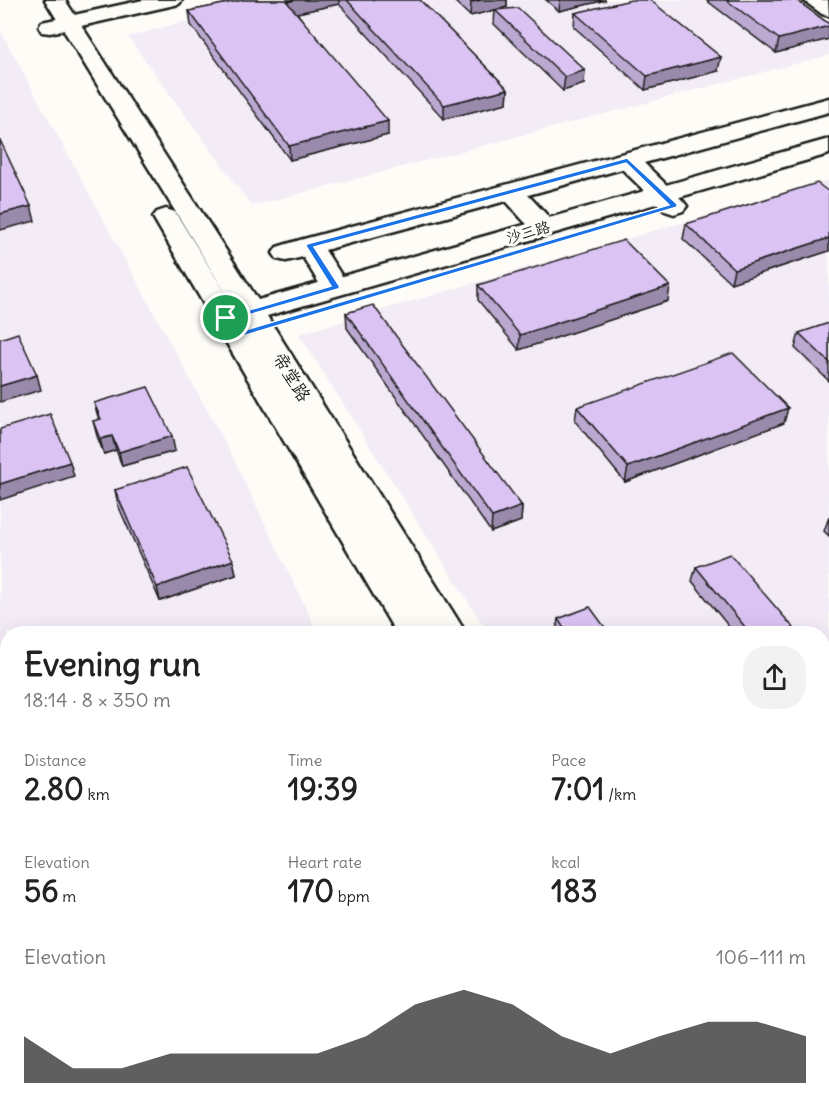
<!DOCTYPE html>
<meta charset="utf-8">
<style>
:root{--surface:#fff;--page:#f2f2f2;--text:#222;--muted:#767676;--accent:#1c1c1c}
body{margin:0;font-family:Delius,"LXGW WenKai TC",sans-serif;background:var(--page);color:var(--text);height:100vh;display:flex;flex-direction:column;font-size:22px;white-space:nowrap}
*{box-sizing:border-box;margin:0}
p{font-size:20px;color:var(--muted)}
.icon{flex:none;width:33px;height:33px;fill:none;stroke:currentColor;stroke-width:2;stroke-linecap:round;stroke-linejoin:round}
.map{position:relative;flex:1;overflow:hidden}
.drawer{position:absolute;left:0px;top:626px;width:830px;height:488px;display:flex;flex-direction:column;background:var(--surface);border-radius:24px 24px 0 0;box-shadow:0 6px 24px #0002}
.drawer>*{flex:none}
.pin{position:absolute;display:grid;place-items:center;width:51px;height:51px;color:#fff;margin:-26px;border:3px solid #fff;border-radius:50%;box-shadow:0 2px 6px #0007}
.round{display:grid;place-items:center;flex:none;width:63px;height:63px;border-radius:24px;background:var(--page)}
.head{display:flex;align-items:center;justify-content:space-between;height:102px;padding:0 24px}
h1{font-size:33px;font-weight:800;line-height:45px}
.stats{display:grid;grid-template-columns:repeat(3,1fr);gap:9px;height:102px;padding:6px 24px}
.stats div{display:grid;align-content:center}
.stats b{font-size:30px;font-weight:800}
.stats small{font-size:16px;font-weight:400}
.stats p{font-size:16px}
.chart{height:168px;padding:12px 24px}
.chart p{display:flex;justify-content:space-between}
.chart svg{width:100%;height:108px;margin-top:6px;fill:var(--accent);opacity:.7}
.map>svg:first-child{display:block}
</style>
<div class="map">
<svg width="829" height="1112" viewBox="0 0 829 1112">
<rect width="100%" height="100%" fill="#fdfcf7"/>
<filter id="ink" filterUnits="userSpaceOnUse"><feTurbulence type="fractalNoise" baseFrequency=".0167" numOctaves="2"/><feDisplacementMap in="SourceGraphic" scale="12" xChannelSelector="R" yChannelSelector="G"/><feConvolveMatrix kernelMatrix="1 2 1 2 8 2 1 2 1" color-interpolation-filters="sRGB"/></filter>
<g filter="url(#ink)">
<g fill="#f3ebf6">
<polygon points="265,0 788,0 829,26 829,55 252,206 128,37"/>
<polygon points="0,30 232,456 318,633 8,633 8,1106 549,1106 552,1112 0,1112"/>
<polygon points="829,180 829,1112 790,1112 786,1106 822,1106 822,633 488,633 299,334"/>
</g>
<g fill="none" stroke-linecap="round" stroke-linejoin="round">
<g stroke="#1c1c1c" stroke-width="5">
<g id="minor">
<polygon points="143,0 182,0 179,4 50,33 42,32 39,27 42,22"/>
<polygon points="803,0 828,0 829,16 822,14"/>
<path d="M829,98v14l-185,51 39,38 4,5 -4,5 -9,3 -9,-3 -43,-42 -94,26 30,32 -4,5c-22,6 -34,-17 -48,-31l-181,49 24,37 -4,6 -10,2 -10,-2 -22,-36 -17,4 -9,-2 -4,-6 4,-6 23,-7z"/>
</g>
</g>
<g stroke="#1c1c1c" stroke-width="5">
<g id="tertiary">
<polygon points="45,0 65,0 258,300 829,139 829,154 267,316 466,633 396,633 153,217 157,212 166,209 175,212 233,305"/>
<polygon points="673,1106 765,1106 768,1112 675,1112"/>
</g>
</g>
<use href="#minor" fill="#fdfcf7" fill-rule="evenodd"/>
<use href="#tertiary" fill="#fdfcf7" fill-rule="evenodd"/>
</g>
<g fill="#bca9d2" stroke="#1c1c1c" stroke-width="1.5">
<polygon points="243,0 420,0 508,89 507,103 444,119 339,4 297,13 388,135 290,160 191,25 189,11"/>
<polygon points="453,0 507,0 507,7 470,16"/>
<polygon points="546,0 606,0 559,11"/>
<polygon points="706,0 796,0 829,24 829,39 776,53"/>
<polygon points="495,10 584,84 563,91 494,24"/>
<polygon points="575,13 718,71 645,90 574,27"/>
<polygon points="829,192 829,251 731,283 683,239 686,224"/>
<polygon points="478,285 668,301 519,350 478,300"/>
<polygon points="346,313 522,506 521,521 491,532 347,328"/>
<polygon points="829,323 829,381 795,348 799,333"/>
<polygon points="94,403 175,451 122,466 116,450 104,454 97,436 93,421 99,420"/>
<polygon points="577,407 784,423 625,482 575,421"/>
<polygon points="115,490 233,560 236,575 160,601 118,505"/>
<polygon points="829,517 829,536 824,531"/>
<polygon points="696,567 798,633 734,633 692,581"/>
<polygon points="558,619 609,633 556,633"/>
<polygon points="822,661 829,669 829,738 823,741"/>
<polygon points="822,936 829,945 829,1040 822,1030"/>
</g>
<g fill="#9989ab" stroke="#1c1c1c" stroke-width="1.5">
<polygon points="294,0 339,0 339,4 288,15 287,2"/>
<polygon points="481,0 507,0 507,7 470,16 471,2"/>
<polygon points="560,0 606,0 559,11"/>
<polygon points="829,26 829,39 776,53 779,39"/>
<polygon points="721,57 718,71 645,90 647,76"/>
<polygon points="585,70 584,84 563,91 565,77"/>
<polygon points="508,89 507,103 444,119 444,105"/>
<polygon points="388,121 388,135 290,160 289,146"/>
<polygon points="31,206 35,221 0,230 0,214"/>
<polygon points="829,238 829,251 731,283 734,269"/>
<polygon points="670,286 668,301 519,350 520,335"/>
<polygon points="37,375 41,390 0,402 0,386"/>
<polygon points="788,408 784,423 625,482 628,467"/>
<polygon points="112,436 116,450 104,454 100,439"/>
<polygon points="172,436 175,451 122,466 119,452"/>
<polygon points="70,462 74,476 0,500 0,484"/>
<polygon points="522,506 521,521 491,532 492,517"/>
<polygon points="233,560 236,575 160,601 157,587"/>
<polygon points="828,728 829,738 823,741"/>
<polygon points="8,881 8,896 0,899 0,884"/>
</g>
<g fill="#dbc4f4" stroke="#1c1c1c" stroke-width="1.5">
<polygon points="243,0 294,0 287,2 388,121 289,146 189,11"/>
<polygon points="347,0 420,0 508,89 444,105"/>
<polygon points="468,0 481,0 471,2"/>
<polygon points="631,0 650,0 721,57 647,76 575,13"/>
<polygon points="726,0 796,0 829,24 829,26 779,39"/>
<polygon points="518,8 585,70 565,77 495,10"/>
<polygon points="0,140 31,206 0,214"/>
<polygon points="817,183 829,192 829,238 734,269 686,224"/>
<polygon points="624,240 670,286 520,335 478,285"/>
<polygon points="373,305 522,506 492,517 346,313"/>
<polygon points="829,323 829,362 799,333"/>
<polygon points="18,333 37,375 0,386 0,339"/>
<polygon points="733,353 788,408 628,467 577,407"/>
<polygon points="148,387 172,436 119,452 112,436 100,439 93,421 101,419 94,403"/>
<polygon points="50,414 70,462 0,484 0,429"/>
<polygon points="187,467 233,560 157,587 115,490"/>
<polygon points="730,554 798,633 750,633 696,567"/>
<polygon points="590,607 609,633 567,633 558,619"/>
<polygon points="0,650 8,672 8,881 0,884"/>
<polygon points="822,661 829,669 828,728 822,720"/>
<polygon points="822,936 829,945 829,1019 822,1009"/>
<polygon points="242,1106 490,1106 494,1112 244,1112"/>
</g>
</g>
<path fill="#1a73e8" stroke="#fff" stroke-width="1.5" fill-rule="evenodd" d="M627,158l50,46v3l-441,131 -3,-1 -11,-19 109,-32 -25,-40 1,-2zM626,163l43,42 -430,127 -8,-12 107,-31 2,-2 -26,-40z"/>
<g text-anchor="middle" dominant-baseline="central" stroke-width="6" stroke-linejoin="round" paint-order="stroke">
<g font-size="15" fill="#1c1c1c" stroke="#fdfcf7">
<text transform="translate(528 232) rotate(-16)">沙三路</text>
</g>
<g font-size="18" fill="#1c1c1c" stroke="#fdfcf7">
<text transform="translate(292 377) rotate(58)">帝堂路</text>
</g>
</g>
</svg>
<div class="pin" style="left:226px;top:318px;background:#1e9e55"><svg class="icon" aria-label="arrive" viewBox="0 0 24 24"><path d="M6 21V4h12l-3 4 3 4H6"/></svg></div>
<section class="drawer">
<div class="head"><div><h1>Evening run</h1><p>18:14 · 8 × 350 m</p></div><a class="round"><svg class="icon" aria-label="share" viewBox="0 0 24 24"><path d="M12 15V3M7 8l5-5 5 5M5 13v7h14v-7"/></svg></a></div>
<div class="stats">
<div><p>Distance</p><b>2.80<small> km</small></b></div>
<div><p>Time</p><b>19:39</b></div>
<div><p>Pace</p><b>7:01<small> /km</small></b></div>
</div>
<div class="stats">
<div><p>Elevation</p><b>56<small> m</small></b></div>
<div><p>Heart rate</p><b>170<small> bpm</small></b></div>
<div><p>kcal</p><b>183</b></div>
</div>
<div class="chart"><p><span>Elevation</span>106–111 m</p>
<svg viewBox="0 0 160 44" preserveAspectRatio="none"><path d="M0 44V25L10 38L20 38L30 32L40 32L50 32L60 32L70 25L80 12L90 6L100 12L110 25L120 32L130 25L140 19L150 19L160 25V44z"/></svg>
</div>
</section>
</div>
